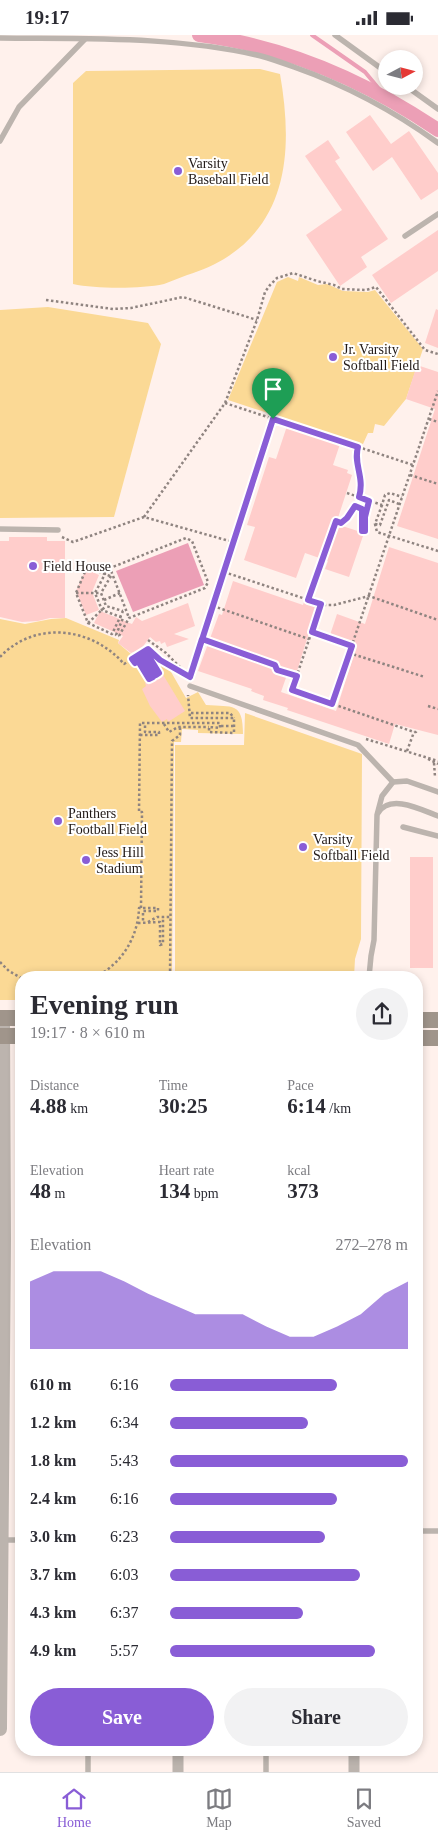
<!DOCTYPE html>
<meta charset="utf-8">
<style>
:root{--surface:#fff;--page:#f2f2f3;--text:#2b2b33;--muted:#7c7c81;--line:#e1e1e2;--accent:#895dd6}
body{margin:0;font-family:Georgia,serif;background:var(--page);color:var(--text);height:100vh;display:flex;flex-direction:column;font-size:19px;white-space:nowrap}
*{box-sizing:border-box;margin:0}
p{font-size:16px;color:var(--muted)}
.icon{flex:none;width:28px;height:28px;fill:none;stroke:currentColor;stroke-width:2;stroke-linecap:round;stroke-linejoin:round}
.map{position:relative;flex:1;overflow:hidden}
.drawer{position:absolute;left:15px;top:936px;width:408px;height:785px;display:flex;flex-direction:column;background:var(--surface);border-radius:20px;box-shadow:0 2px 8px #0003}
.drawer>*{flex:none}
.needle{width:32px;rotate:83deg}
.buttons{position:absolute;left:378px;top:15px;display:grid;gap:10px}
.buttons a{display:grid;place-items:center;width:45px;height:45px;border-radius:50%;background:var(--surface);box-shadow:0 2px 8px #0003;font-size:25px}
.pin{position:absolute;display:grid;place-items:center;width:42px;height:42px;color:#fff;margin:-51px -21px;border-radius:50% 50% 50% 0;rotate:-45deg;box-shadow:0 0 5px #0007}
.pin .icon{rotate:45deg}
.round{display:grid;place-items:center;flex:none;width:52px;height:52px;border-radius:26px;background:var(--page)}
.overview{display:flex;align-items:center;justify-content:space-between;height:85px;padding:0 15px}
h1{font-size:28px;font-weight:600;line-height:38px}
.figures{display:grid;grid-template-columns:repeat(3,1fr);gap:8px;height:85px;padding:5px 15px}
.figures div{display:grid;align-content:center}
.figures b{font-size:21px;font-weight:600}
.figures small{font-size:14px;font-weight:400}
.figures p{font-size:14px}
.chart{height:140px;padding:10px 15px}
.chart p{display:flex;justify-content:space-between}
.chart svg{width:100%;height:90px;margin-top:5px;fill:var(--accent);opacity:.7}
.primary-button{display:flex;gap:10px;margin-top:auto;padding:10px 15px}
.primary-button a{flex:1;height:58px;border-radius:30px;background:var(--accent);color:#fff;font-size:20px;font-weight:600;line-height:58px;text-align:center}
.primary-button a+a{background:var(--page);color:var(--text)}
ul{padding:0 15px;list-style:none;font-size:16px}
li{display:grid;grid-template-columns:80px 60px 1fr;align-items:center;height:38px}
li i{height:12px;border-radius:6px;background:var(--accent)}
.status{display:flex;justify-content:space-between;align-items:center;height:35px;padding:0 25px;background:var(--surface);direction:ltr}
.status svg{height:14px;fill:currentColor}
.tabs{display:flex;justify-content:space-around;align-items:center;height:70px;border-top:1px solid var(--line);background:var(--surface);font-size:14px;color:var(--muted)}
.tabs a{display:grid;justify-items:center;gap:2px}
.tabs .current{color:var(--accent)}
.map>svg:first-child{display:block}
</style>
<div class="status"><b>19:17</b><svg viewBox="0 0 49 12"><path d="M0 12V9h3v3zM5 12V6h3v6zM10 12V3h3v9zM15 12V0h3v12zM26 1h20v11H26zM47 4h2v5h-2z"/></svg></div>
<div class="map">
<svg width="438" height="1737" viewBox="0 0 438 1737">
<rect width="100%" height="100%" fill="#fff1ec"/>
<g fill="#fbd995">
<path d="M260,34l20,5c12,69 11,144 -56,185 -13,8 -28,13 -42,18 -6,2 -12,5 -18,7 -23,5 -68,5 -91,0v-201l13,-12z"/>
<polygon points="288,242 298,246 299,242 318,250 327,249 343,256 368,257 375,255 423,314 406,364 384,391 375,389 373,398 368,398 363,409 228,365 277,247"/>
<polygon points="48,272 148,288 161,309 114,482 0,483 0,275"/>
<path d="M66,583l53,22 -1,3 13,11 17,-7 15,11 23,40 12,-6 8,13c27,2 37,-3 37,29l-45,-1v-3l-16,-1 -1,13h-7l-2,235h-151v23h-21v-381l25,5 26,-5z"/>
<polygon points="245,678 362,719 361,904 355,924 354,942 175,942 175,710 244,710"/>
</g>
<polygon fill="#ec9fb6" points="188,508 204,550 133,577 116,536"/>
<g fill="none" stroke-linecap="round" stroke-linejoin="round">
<polyline stroke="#ec9fb6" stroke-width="4" points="312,0 365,37 389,66"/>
<path stroke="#ec9fb6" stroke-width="14" d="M199,0c86,11 168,47 239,95"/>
</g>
<g fill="#ffcdcb">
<polygon points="370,80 391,109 409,96 438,138 438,154 421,165 392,122 373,136 346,97"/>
<polygon points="328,105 340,123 335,126 388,204 361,222 367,232 340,251 306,200 342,175 305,121"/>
<polygon points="438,195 438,236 391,268 372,240"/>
<polygon points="436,274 438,275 438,313 425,308"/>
<polygon points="417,330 438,337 438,504 397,491 435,374 406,364"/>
<polygon points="287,391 340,409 333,430 348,435 347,438 352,440 336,489 364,498 349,542 325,534 328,526 305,518 296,543 244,525 255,492 247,490 269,422 276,424"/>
<polygon points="9,502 47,502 47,506 65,506 65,583 50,583 38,586 22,587 0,582 0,506 9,506"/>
<polygon points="389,512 438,528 438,700 395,689 389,709 287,675 288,673 263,665 264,661 251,656 252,654 198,636 219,579 222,580 233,546 303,570 305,564 318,569 297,636 289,634 281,657 336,676 357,610 330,600 337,579 365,589"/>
<polygon points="86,534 99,540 92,557 99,575 86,580 76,556"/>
<polygon points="188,568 195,591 174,599 189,604 167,612 165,607 161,609 160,606 156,607 150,602 141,614 131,618 118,608 123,601 94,588 100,576 132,589 136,582 142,586"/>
<polygon points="162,638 185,676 168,687 167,684 162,687 150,671 142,654 146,651 145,648"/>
<rect x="410" y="822" width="23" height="111"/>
</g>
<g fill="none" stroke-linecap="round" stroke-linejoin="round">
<g stroke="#8f8480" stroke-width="2.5" stroke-dasharray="2.5 2.5" stroke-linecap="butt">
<polyline points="46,265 113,274 131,273 183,262 257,285"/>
<polyline points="225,368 413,430"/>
<polyline points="429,384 438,387"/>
<polyline points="410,440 438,449"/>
<polyline points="347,458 382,470 385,460 390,458 402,462"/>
<polyline points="382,470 375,489 377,497 438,516"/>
<polyline points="355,471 362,474 362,496 365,495 365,482 369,466"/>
<polyline points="144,482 225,368 257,285 265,257 270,250 277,243 293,238 317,246 334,250 342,254 366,255 376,252 425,315 438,319"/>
<polyline points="375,489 380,490 389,465 399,469"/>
<polyline points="62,502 73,507 144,482 233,507"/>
<polyline points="101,528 105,539 95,558 102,575 123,583 116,600 119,601"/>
<polyline points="224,537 324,570 334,570 369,561 438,585"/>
<polyline points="110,541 87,532 76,558 88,588 112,599 123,576"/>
<polyline points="111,541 101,558 106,571 123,576"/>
<polyline points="76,558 101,558"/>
<polyline points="104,565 120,558"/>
<path d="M309,565l27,-79 5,2c15,-12 24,-31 19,-50 -2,-12 -6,-14 -2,-26"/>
<polyline points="321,569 292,655 414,697 416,697 417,695"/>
<polyline points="213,571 309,604"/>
<polyline points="88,588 106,571"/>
<polyline points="312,597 352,611"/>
<polyline points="119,601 129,583 205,553 208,547 192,506 186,503 110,533 129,583"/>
<polyline points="202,604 275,630 277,635 297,641"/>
<polyline points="148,605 166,618 187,639"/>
<polyline points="349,618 425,642"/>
<path d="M0,622c35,-37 92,-30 124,7l24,-14 12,10 30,16"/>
<polyline points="132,625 135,628 138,626 149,644 153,642 142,624 145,622 156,640 159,638 148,620 152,618"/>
<polyline points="191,642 273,384"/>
<polyline points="332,669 438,356"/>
<polyline points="428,671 438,674"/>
<polyline points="191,678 230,678 234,683"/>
<polyline points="164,689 169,697 178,692 209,692"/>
<polyline points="221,691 234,691"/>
<polyline points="140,700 159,700 159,697 145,697 145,688"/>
<polyline points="366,704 438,726"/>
<polyline points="407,716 414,697"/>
<polyline points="428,724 438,729"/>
<polyline points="434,728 435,742"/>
<polyline points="141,873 142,777 139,777 140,688 220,688 220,693 209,692 209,697 234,698 234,683 190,683 188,660"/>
<polyline points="148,887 157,882 171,882"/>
<polyline points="138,888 160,887 160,910 163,909 163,882"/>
<polyline points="0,927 9,936 21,943"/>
<polyline points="170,941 172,706 180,700 180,692"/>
<path d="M95,942c27,-13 43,-40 44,-69h19v3h-15v11"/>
</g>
<g stroke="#bcb4ae" stroke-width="5.5">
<polyline points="335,0 386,37"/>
<path d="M0,3c87,1 176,-2 261,18 11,3 22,7 33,11 51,18 100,44 144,76"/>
<polyline points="406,51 438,74"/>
<polyline points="0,106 19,72 85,4"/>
<polyline points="405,201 438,179"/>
<polyline points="0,494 58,495"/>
<polyline points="190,651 358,710 393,747"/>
<path d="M378,778c12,-20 44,-3 60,3"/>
<polyline points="403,792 438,801"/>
<polyline points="369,942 371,921 374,905 377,780 382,761 393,747 407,746 438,757"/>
<polyline points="416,1496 438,1496"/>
<polyline points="1,1505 21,1505"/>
<polyline points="88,1737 88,1715"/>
<polyline points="266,1737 266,1715"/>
</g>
<g stroke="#bcb4ae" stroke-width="11">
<polyline points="178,1737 178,1715"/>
<polyline points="354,1737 354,1715"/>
</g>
<polyline stroke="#bcb4ae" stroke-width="14" points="0,1694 4,1204 3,983"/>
<g stroke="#a0958b" stroke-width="16">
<polyline points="0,983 21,983"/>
<polyline points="416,985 438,985"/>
<polyline points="0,1001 21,1001"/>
<polyline points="416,1003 438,1003"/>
</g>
</g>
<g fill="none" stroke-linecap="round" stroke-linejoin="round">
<g stroke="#fff" stroke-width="10">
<path id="route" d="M273,384l-83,258 -30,-17 -12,-11 -16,10 3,4 3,-2 11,18 4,-2 -11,-18 3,-2 11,18 3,-2 -11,-18 4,-2 8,7 30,17 12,-38 73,26 2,5 20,6 -5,14 40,14 20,-58 -40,-14 9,-28 -13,-4 28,-79 5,2 6,-5 8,-12 7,3v22h3v-14l4,-16 -10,-4c6,-20 -6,-33 -1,-50l-85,-28"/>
</g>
<use href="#route" stroke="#895dd6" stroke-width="6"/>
</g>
<g fill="#895dd6" stroke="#fff" stroke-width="2">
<circle cx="178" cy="136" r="5"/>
<circle cx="333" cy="322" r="5"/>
<circle cx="33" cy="531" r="5"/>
<circle cx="58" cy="786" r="5"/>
<circle cx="303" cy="812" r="5"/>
<circle cx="86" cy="825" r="5"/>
</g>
<g text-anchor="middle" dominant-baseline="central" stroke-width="4" stroke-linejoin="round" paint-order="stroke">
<g font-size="14" fill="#211916" stroke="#fff" text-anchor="start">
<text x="188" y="128">Varsity<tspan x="188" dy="16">Baseball Field</tspan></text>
<text x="343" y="314">Jr. Varsity<tspan x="343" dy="16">Softball Field</tspan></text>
<text x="43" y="531">Field House</text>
<text x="68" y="778">Panthers<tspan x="68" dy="16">Football Field</tspan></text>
<text x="313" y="804">Varsity<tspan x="313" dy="16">Softball Field</tspan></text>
<text x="96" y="817">Jess Hill<tspan x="96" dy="16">Stadium</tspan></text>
</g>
</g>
</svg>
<div class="buttons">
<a><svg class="needle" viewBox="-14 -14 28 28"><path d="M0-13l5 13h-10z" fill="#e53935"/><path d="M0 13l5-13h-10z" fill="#7c7c81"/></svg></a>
</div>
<div class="pin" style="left:273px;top:384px;background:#1e9e55"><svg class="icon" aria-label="arrive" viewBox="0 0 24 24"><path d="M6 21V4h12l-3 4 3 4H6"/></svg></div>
<section class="drawer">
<div class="overview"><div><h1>Evening run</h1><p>19:17 · 8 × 610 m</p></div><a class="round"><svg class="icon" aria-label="share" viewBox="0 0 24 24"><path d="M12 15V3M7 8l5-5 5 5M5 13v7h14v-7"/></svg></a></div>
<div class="figures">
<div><p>Distance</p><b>4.88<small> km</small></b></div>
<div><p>Time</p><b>30:25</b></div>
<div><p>Pace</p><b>6:14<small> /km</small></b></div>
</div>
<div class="figures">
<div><p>Elevation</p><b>48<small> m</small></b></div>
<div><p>Heart rate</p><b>134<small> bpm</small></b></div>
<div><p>kcal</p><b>373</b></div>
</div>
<div class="chart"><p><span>Elevation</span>272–278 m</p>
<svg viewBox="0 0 160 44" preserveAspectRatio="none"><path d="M0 44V11L10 6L20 6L30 6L40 11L50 17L60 22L70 27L80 27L90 27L100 33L110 38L120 38L130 33L140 27L150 17L160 11V44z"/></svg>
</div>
<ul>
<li><b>610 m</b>6:16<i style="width:70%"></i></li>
<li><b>1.2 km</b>6:34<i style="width:58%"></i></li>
<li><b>1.8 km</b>5:43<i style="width:100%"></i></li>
<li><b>2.4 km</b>6:16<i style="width:70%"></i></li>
<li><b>3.0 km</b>6:23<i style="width:65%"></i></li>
<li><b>3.7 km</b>6:03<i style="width:80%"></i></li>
<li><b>4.3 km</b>6:37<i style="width:56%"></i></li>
<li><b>4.9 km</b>5:57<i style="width:86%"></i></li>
</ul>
<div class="primary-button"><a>Save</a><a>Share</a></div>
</section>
</div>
<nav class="tabs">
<a class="current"><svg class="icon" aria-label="home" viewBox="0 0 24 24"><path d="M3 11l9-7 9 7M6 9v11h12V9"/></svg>Home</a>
<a><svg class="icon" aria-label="map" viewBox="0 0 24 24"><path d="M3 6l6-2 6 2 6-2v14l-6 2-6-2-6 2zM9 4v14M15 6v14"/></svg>Map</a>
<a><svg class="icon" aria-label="saved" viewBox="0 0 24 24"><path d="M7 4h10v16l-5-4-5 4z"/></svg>Saved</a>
</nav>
